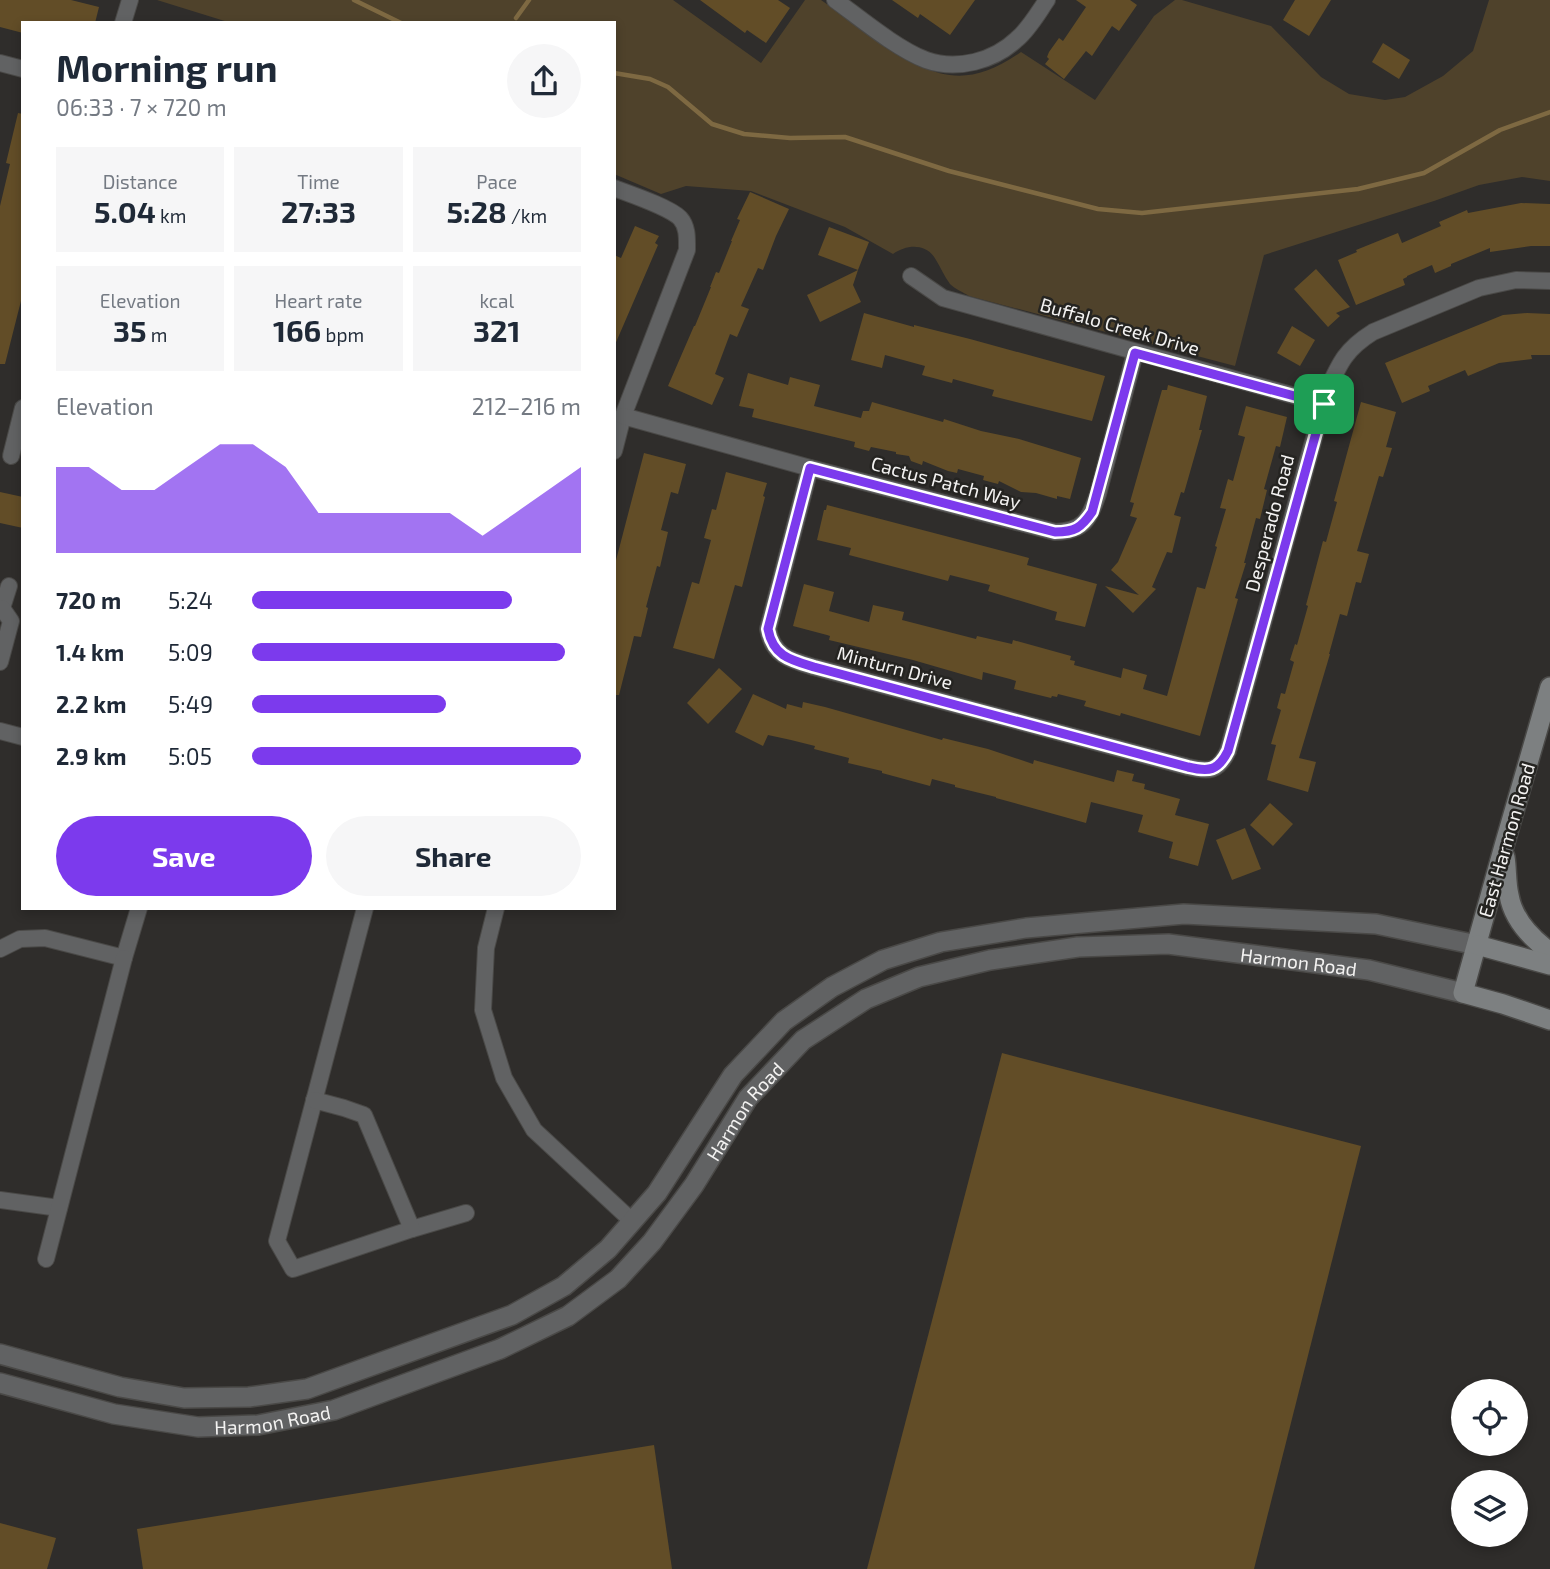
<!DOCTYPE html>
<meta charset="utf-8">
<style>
:root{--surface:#fff;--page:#f6f6f7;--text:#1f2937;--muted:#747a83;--accent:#7c3aed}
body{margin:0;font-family:"Exo 2",sans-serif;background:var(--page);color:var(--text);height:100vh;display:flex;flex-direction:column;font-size:26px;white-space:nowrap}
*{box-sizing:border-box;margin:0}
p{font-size:23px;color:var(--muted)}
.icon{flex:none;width:38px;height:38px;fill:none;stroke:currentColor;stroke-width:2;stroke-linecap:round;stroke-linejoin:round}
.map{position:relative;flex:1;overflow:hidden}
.drawer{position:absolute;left:21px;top:21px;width:595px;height:889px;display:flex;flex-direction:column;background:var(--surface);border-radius:0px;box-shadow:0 4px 10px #0003}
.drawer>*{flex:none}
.buttons{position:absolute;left:1451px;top:1379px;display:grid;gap:14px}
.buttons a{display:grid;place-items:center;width:77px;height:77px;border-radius:50%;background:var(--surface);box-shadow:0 4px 10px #0003;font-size:35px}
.pin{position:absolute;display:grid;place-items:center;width:60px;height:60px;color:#fff;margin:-30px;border-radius:14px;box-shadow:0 4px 10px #0006}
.round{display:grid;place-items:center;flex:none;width:74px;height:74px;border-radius:37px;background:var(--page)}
.head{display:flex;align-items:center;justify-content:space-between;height:119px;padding:0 35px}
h1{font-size:38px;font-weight:700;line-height:52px}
.metrics{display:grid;grid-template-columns:repeat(3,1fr);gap:10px;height:119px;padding:7px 35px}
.metrics div{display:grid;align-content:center;border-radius:0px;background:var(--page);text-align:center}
.metrics b{font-size:30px;font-weight:700}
.metrics small{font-size:19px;font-weight:400}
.metrics p{font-size:19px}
.chart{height:196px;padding:14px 35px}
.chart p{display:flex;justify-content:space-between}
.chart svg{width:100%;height:126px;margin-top:7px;fill:var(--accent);opacity:.7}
.primary-button{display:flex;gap:14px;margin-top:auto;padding:14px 35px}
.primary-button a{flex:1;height:80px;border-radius:42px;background:var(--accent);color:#fff;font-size:28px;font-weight:700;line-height:80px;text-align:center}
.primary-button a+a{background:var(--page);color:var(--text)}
ul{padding:0 35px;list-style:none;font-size:23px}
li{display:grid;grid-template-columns:112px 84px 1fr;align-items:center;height:52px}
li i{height:18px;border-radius:9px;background:var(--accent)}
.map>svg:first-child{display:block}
</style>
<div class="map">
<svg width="1550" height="1569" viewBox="0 0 1550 1569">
<rect width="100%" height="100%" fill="#2f2d2b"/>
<path fill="#4f422b" d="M157,0h516l88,63 44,-63h16c19,13 38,27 58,40 52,37 85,52 142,12l74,48 59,-84 21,-16h7l89,26 50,51 28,17 36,6 20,-3 38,-21 30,-25 16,-51h61v181l-28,-4 -43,8 -45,16 -170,54 -29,111 -266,-70c-6,-4 -14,-7 -19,-12 -6,-8 -9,-16 -14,-24 -9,-17 -29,-16 -43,-6l-48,-27 -94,-36 -65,-5 -25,8 -47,-20v-151h-383z"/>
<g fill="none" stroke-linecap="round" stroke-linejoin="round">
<g stroke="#7e6942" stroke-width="4.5">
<polyline points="354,0 401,23"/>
<polyline points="516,18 529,0"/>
<polyline points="614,73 650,79 668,87 712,124 744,134 790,138 845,137 949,171 1098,209 1142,213 1358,189 1424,173 1500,130 1550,112"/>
</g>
</g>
<g fill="#624d27">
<polygon points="0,0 71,0 99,7 95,23 23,23 23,33 0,27"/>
<polygon points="700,0 778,0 790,8 766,43 747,30 745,33"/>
<polygon points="892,0 975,0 950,35 920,14 918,18"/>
<polygon points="1076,0 1130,0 1137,5 1119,31 1112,26 1092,56 1086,51 1064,79 1045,64 1049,59 1047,57 1049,52 1059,38 1063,41 1086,7"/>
<polygon points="1295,0 1331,0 1309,36 1283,20"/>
<polygon points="1383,43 1410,60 1399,79 1372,62"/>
<polygon points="18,113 23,114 23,293 5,364 0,364 0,206 10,164 6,163"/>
<polygon points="750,192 789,209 776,236 763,270 758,268 741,306 749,309 737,337 730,334 715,374 724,378 712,405 668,386 694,326 695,326 711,287 710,287 716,272 719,273 732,241 731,241 740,220 737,219"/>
<polygon points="1521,203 1550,204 1550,246 1531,246 1490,252 1490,248 1451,264 1451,266 1435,273 1432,265 1407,276 1407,277 1403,279 1405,285 1356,305 1338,260 1357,252 1356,250 1398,233 1402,243 1441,226 1439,222 1467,210 1468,213"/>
<polygon points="635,226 659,236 655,243 658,245 614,347 614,255 621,258"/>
<polygon points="829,227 869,242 858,270 818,255"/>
<polygon points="1316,269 1350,307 1336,313 1340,316 1328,327 1294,289"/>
<polygon points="858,270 853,285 861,302 820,322 807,295"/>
<polygon points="864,313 914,327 914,325 970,339 1105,376 1092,421 992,396 994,390 953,379 952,383 922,375 925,366 885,355 882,368 851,360"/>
<polygon points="1527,313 1550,314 1550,355 1531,355 1532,359 1499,363 1468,376 1465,370 1428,386 1430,391 1402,403 1385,363 1503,315"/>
<polygon points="1292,326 1315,340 1300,366 1277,353"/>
<polygon points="748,373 788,385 790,377 820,385 814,406 861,418 863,411 869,411 872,402 943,422 944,419 981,431 1019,439 1081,458 1070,499 1057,496 1057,499 1036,493 1021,492 999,481 998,484 983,480 984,476 958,469 957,473 948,471 923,461 922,465 911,461 909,456 896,454 896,452 871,447 869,451 854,447 855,442 752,417 754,409 739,406"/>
<polygon points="1168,385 1207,396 1199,430 1202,430 1184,493 1181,492 1174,515 1181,517 1172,553 1167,552 1152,587 1156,589 1133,613 1105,586 1139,595 1111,570 1118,562 1137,518 1130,516 1134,503 1130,502 1162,390 1167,390"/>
<polygon points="1361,402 1396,412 1386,447 1392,448 1383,477 1379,476 1357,551 1369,554 1361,583 1356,582 1347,616 1340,614 1329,654 1330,654 1299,758 1316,762 1308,792 1267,780 1276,745 1271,744 1281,710 1277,708 1281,693 1285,694 1294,662 1290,660 1295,644 1297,645 1308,606 1306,605 1323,541 1326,542 1337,502 1334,501"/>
<polygon points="1246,406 1287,417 1280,447 1276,446 1264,489 1267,490 1260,519 1256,518 1244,563 1246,563 1235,598 1238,599 1200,736 1121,713 1120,716 1084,706 1086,701 1058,694 1057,697 1052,696 1051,698 1014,689 1016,681 1010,679 983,672 982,680 913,660 829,640 830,636 827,635 793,626 804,584 834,592 829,611 869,622 873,605 904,612 902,620 976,639 977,636 1012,644 1013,640 1071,656 1070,660 1075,661 1074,665 1121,678 1123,668 1147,675 1143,689 1167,696 1197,587 1205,589 1217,547 1215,546 1226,509 1220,508 1228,479 1233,481 1245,437 1238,435"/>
<polygon points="644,453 686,464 678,494 671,492 661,530 668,532 660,567 657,566 646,607 648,608 641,637 634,636 619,695 614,695 614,568"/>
<polygon points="726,472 767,483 763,496 765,497 742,587 735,585 714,659 673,648 692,582 699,584 711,540 704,538 712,509 716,510"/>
<polygon points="0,492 23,497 23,528 0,523"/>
<polygon points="827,505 1029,558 1027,565 1097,584 1085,627 1055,620 1057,612 988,591 990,585 950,575 948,581 914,572 849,555 851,548 817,540 824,510 826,510"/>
<polygon points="719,668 742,689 708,724 687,703"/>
<polygon points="753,694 786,709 787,704 802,708 803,702 825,707 942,740 943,738 988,749 1033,764 1034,760 1114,782 1117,770 1134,774 1132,781 1145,784 1144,789 1180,799 1175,815 1209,824 1198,866 1169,858 1173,842 1138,832 1143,815 1091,802 1086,823 996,798 996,797 955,787 955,785 932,779 930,786 882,773 882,771 848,763 849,758 814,749 815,746 791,740 768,735 763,746 735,732"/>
<polygon points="1270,803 1293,824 1273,846 1250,825"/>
<polygon points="1245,828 1261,869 1232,880 1216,840"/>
<polygon points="1002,1053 1361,1146 1254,1569 867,1569"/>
<polygon points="654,1445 672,1569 143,1569 137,1529"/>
<polygon points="0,1523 56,1538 47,1569 0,1569"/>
</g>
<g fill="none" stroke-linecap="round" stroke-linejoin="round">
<g stroke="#4a4947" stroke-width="18">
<g id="minor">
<path d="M835,0c26,19 62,49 91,60 31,11 68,1 91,-21 12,-10 21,-26 30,-39"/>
<polyline points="123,23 130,0"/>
<polyline points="0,63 23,69"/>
<path d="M614,188c16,6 55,19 66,30 8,9 7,21 7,32l-64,166 -9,35"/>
<polyline points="911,276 943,298 1324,404"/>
<path d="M623,416l187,52 245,64c29,-1 34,-12 43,-38l37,-141"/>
<polyline points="11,456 23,408"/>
<path d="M810,468l-42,161c5,27 22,31 46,38l374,100c21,5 30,5 40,-16l99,-360c13,-29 19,-42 46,-59l106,-44 37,-8 34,1"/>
<polyline points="0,609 2,608 9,586"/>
<polyline points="0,662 11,621 2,608"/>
<polyline points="0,731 23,737"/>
<polyline points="365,908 277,1241 293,1269 412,1229 466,1213"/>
<polyline points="496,908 486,948 483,1010 504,1078 534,1130 632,1221"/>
<polyline points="0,949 20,939 45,938 124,958 139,908"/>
<polyline points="314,1100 344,1108 364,1115 412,1229"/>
<polyline points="0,1200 59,1208"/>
<polyline points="46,1259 124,958"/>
</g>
</g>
<g stroke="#4a4947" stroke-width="22">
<g id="tertiary">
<polyline points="0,1354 120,1387 184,1398 249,1397 307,1389 512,1315 564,1286 608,1249 657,1193 733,1075 784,1021 832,987 883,960 941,942 1026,928 1184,914 1376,924 1477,945"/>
<path id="s1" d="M0,1383l114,31 84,13 60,-2 76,-15 166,-61 68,-33 50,-37 34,-37 42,-57 54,-87 55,-58 63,-41 53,-22 71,-17 88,-13 90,-3 201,26 94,23"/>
</g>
</g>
<g stroke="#4a4947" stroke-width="22">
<g id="secondary">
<polyline points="1550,687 1504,846 1463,993 1503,1004 1550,1020"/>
<path d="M1505,857c2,12 1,26 4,38 4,24 22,43 41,57"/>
<polyline points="1477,945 1550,965"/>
</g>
</g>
<use href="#minor" stroke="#616263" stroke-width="16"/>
<use href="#tertiary" stroke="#616263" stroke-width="19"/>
<use href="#secondary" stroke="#7d8081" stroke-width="19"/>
</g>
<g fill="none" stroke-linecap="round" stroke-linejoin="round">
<g stroke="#fff" stroke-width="14">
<path id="route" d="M1135,353l189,51 -96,347c-10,20 -19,21 -40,16l-374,-100c-24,-7 -41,-11 -46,-38l42,-161 245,64c20,0 26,-4 37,-20z"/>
</g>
<use href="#route" stroke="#7c3aed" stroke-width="9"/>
</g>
<g text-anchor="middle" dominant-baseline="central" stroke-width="5" stroke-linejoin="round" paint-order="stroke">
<g font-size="19" fill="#f3f2f1" stroke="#252421">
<text transform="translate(1120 326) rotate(16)">Buffalo Creek Drive</text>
<text transform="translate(946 482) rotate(15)">Cactus Patch Way</text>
<text transform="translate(1269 523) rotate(-75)">Desperado Road</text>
<text transform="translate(895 667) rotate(15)">Minturn Drive</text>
<text transform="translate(1506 840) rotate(-74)">East Harmon Road</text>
<text stroke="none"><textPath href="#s1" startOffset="1475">Harmon Road</textPath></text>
<text stroke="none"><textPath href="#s1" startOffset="866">Harmon Road</textPath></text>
<text stroke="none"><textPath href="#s1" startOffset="278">Harmon Road</textPath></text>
</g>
</g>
</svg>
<div class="buttons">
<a><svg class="icon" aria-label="locate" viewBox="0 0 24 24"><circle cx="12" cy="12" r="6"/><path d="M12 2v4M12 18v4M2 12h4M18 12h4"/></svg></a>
<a><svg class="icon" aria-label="layers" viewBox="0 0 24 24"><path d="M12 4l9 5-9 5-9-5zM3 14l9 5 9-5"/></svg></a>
</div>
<div class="pin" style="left:1324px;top:404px;background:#1e9e55"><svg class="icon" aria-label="arrive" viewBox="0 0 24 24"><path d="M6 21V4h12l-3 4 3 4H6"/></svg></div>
<section class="drawer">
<div class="head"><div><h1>Morning run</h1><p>06:33 · 7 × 720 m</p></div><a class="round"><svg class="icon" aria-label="share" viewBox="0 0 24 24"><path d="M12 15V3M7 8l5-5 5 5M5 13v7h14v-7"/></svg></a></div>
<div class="metrics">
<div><p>Distance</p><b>5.04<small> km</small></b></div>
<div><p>Time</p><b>27:33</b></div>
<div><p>Pace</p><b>5:28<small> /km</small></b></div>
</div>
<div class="metrics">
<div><p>Elevation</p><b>35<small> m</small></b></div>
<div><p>Heart rate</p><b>166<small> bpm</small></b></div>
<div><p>kcal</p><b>321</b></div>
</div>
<div class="chart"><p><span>Elevation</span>212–216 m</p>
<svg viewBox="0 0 160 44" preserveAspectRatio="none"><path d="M0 44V14L10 14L20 22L30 22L40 14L50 6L60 6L70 14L80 30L90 30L100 30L110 30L120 30L130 38L140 30L150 22L160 14V44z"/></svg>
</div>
<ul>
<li><b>720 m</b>5:24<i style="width:79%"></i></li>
<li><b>1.4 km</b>5:09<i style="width:95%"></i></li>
<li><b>2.2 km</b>5:49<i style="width:59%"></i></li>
<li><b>2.9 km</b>5:05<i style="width:100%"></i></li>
</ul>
<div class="primary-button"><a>Save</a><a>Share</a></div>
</section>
</div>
